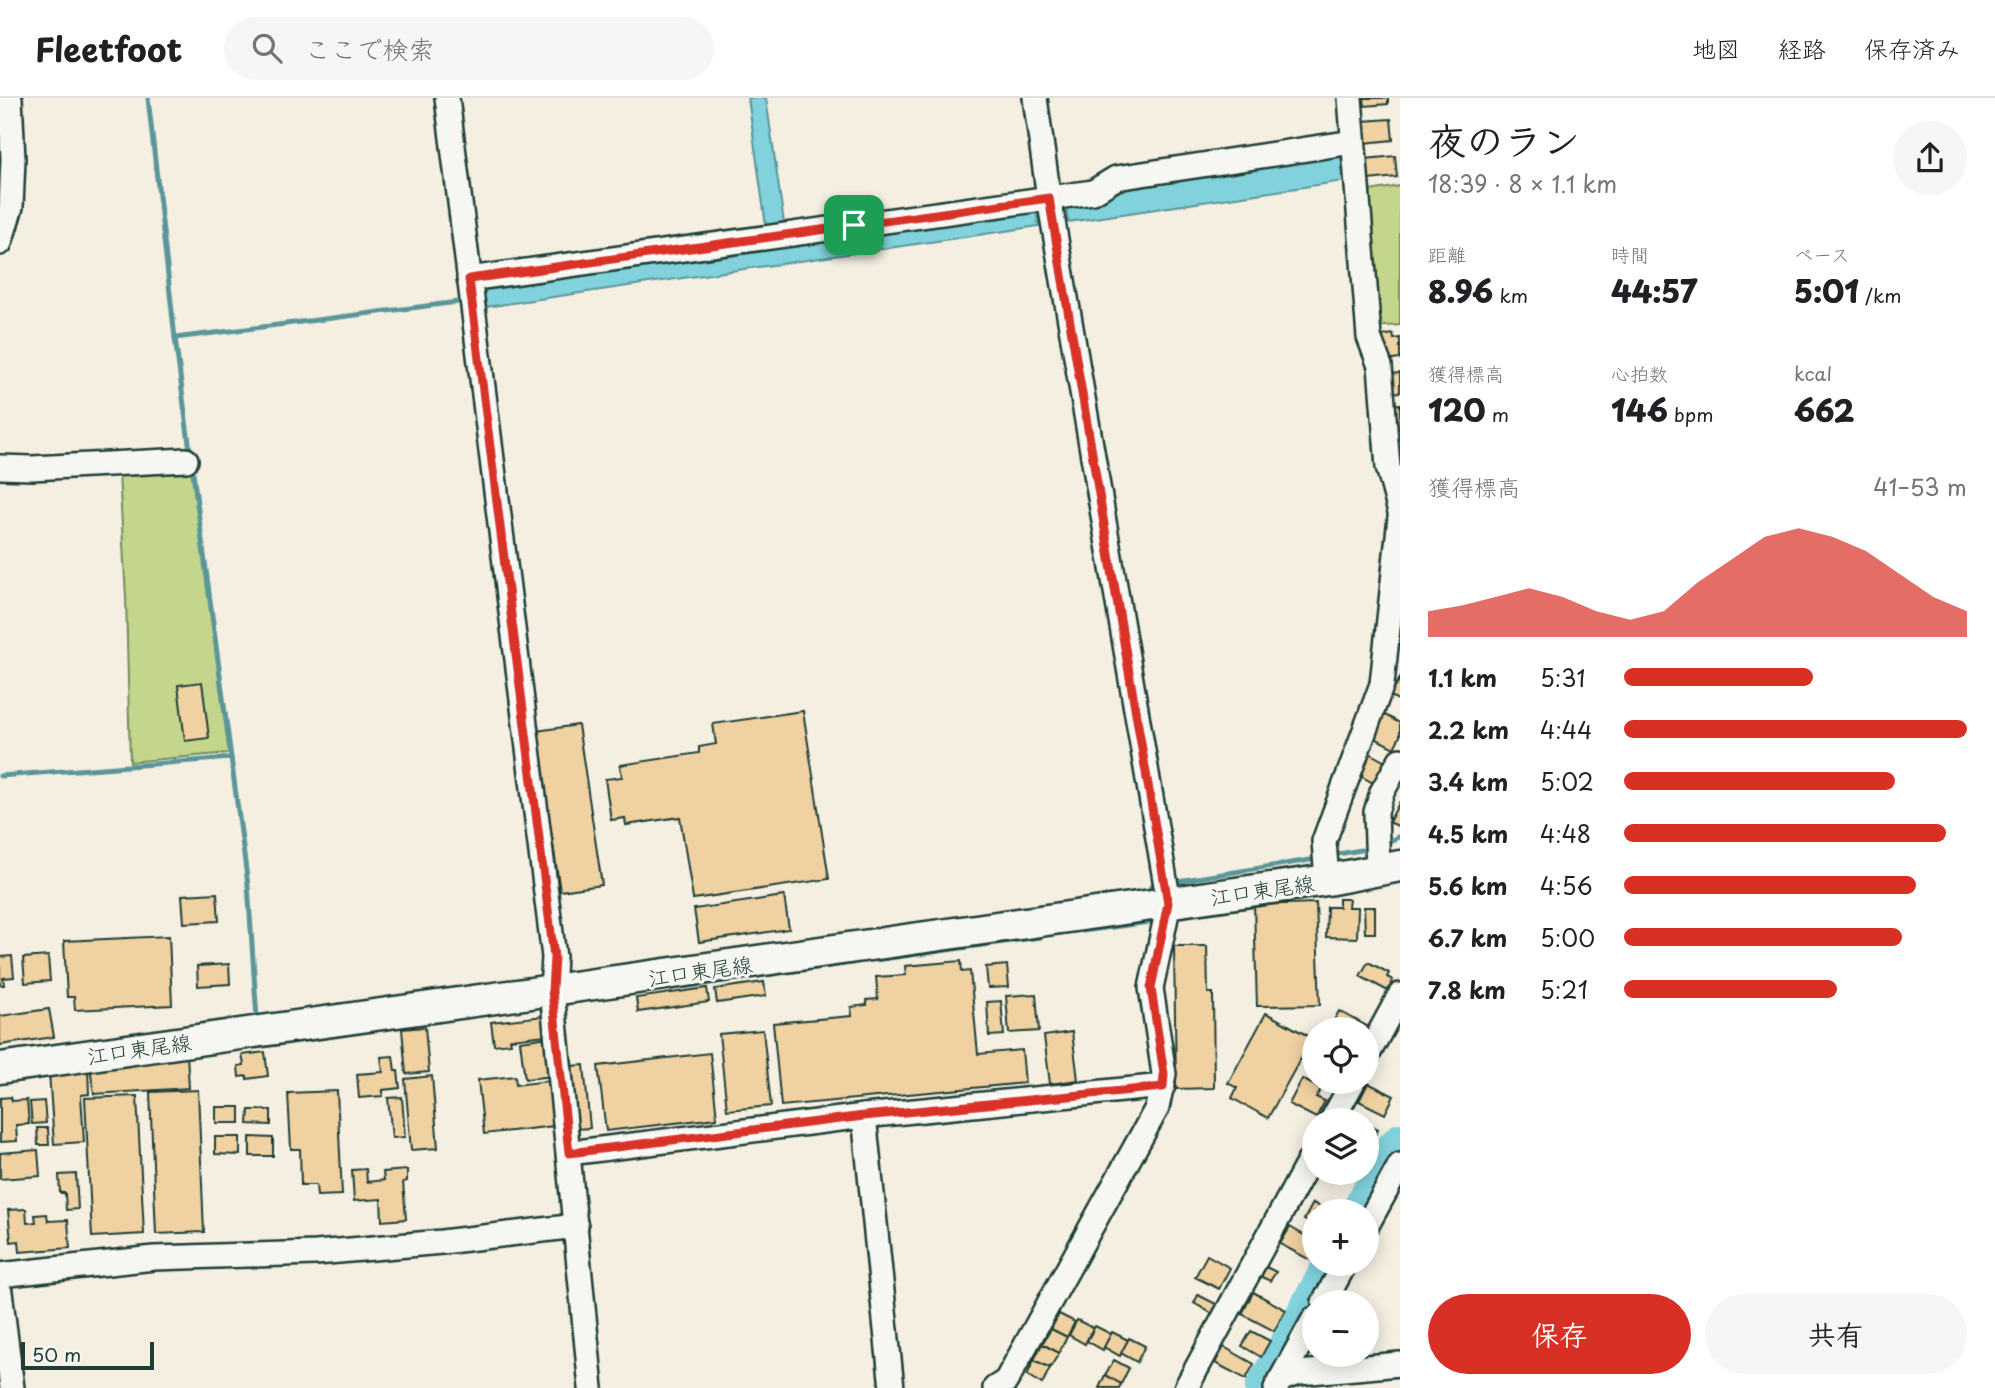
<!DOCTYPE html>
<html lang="ja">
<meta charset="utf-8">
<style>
:root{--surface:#fff;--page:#f6f6f6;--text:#202124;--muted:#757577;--line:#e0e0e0;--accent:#d93025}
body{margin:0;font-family:"Playpen Sans","Klee One",sans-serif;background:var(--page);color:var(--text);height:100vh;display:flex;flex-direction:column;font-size:26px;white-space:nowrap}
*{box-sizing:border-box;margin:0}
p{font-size:23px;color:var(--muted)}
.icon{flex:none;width:38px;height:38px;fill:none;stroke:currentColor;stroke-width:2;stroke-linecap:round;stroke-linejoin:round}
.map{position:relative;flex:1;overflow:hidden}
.drawer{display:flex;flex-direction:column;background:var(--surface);width:595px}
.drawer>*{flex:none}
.fabs{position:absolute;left:1302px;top:919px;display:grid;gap:14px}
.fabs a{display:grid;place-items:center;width:77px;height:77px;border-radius:50%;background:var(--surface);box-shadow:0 4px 18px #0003;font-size:35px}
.scale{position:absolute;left:21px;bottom:18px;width:133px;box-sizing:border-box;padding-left:7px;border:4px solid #1f3d34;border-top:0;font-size:19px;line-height:24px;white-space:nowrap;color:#1f3d34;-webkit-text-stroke:5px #f6f6f2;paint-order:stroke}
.pin{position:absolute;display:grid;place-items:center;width:60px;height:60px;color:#fff;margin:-30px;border-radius:14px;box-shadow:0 4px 10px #0006}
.round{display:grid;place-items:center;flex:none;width:74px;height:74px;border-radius:37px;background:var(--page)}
.headline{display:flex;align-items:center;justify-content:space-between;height:119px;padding:0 28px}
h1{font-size:38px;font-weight:800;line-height:52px}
.figures{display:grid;grid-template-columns:repeat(3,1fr);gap:10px;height:119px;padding:7px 28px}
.figures div{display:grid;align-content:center}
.figures b{font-size:30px;font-weight:800}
.figures small{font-size:19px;font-weight:400}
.figures p{font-size:19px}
.chart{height:196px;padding:14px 28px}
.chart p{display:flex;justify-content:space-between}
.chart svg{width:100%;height:126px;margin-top:7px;fill:var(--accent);opacity:.7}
.cta{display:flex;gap:14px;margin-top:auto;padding:14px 28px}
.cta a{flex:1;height:80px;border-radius:42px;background:var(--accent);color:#fff;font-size:28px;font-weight:800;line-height:80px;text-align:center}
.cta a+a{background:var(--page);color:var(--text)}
ul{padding:0 28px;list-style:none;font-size:23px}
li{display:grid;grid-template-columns:112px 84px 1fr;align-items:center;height:52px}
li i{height:18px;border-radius:9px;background:var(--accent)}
header{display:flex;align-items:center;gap:42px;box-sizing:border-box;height:98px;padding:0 35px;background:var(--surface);border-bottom:2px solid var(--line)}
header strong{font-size:33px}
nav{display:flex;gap:38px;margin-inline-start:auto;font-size:24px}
.search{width:490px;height:63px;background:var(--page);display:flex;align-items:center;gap:18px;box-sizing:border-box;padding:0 24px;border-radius:38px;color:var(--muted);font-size:26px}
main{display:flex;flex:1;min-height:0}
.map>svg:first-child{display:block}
</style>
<header>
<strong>Fleetfoot</strong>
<div class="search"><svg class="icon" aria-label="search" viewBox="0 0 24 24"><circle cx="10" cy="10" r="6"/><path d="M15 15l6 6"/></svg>ここで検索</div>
<nav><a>地図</a><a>経路</a><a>保存済み</a></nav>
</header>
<main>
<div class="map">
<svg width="1400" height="1290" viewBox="0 0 1400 1290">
<rect width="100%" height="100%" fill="#f5efe2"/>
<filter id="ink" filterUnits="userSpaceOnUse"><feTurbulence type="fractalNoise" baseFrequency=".0143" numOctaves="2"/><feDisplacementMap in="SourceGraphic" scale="14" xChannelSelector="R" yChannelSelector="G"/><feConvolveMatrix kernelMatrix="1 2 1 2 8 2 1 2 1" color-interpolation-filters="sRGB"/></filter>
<g filter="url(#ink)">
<g fill="#c3d68b" stroke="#718a60" stroke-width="2">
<polygon points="1400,88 1400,227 1372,229 1363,94"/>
<polygon points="192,371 229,655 130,664 126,499 119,375"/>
</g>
<g fill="#81d2dc" stroke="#5a9699" stroke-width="2">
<polygon points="748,0 766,0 784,125 766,128"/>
<polygon points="1341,56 1344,83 1068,124 1065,104 1125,88"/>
<polygon points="1035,108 1039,128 485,209 482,193"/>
</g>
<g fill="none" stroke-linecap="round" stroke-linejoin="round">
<g stroke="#5a9699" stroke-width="5">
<polyline points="148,0 175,240 248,787 257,921"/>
<polyline points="175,240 458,204"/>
<polyline points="0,678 231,660"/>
<polyline points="1390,743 1400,738"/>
<polyline points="1338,756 1361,752"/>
<polyline points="1178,783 1310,762"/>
<polyline points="1148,793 1154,786"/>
<polyline points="1083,833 1150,824"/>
<polyline points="875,862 1041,839"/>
<polyline points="672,890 852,865"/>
</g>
<g stroke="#81d2dc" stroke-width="32">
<polyline points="1357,1113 1392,1049 1400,1041"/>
<polyline points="1261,1290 1329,1166"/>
</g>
</g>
<g fill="#f0d1a2" stroke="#1f3d34" stroke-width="2">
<polygon points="1364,0 1388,0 1388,6 1365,8"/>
<polygon points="1391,21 1393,42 1364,45 1362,23"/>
<polygon points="1395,58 1397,79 1368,82 1366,61"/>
<polygon points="1393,236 1394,241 1400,240 1400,261 1386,263 1382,238"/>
<polygon points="1400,275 1400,294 1393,295 1390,276"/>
<polygon points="1400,306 1400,330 1396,331 1393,307"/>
<polygon points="1400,580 1400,603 1390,598"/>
<polygon points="202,584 209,640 185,643 178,587"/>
<polygon points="803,613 829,781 693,801 680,719 626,727 625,720 611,722 605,681 622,679 620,667 699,655 699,649 716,646 713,626"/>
<polygon points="1383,616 1400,625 1400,638 1394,650 1371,638"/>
<polygon points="578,627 602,787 560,793 536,633"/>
<polygon points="1369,655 1387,665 1375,686 1357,676"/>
<polygon points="1400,703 1400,729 1389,724"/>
<polygon points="217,795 219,823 184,825 182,797"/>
<polygon points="784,798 789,831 699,844 694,811"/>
<polygon points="1339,801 1349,801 1348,809 1358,809 1357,840 1326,839 1327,809 1339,809"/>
<polygon points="1316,805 1320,907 1257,908 1254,807"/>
<polygon points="1364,809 1375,809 1375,835 1365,835"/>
<polygon points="169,838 172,907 75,912 74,899 67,899 64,843"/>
<polygon points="1174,848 1207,848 1208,895 1213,895 1214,990 1176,991"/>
<polygon points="12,858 14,879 3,880 4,887 0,887 0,859"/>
<polygon points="48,858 50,883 25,885 23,860"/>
<polygon points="961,863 962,874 970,873 978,956 1022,952 1025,985 781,1008 773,925 852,918 851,909 867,907 866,902 878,901 876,879 906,877 905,868"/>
<polygon points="1368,864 1389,875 1387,879 1393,882 1388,893 1360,878"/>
<polygon points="229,866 230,886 198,888 197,868"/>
<polygon points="1007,867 1009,889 988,890 986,869"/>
<polygon points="764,884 766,898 717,905 715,891"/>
<polygon points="707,890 709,904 638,914 636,900"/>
<polygon points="1036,896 1039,933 1009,935 1006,898"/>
<polygon points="1001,903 1004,937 989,938 987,904"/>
<polygon points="49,911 54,939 0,947 0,918"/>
<polygon points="1339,913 1372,931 1367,940 1367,931 1329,931"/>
<polygon points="1266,915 1312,940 1268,1020 1232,1000 1237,990 1228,985"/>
<polygon points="544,918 546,937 510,941 511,945 494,947 491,924"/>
<polygon points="425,929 429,974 406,976 402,931"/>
<polygon points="763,932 771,1008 727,1012 719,936"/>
<polygon points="1072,934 1078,982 1050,986 1044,938"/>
<polygon points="549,939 554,978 525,981 520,943"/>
<polygon points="265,954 268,978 247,981 247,978 239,979 238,968 244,967 242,957"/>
<polygon points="710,955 717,1020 606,1033 598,968"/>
<polygon points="187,956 189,990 94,996 90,969"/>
<polygon points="393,958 395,973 398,973 400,990 383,992 383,998 359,1000 357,976 383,974 381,959"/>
<polygon points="584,967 590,1030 576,1031 570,968"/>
<polygon points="88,972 89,996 81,997 84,1044 54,1046 49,974"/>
<polygon points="432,978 438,1050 411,1052 405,981"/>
<polygon points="515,978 516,987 548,983 554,1028 484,1036 478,982"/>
<polygon points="1302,981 1321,991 1316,999 1325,1003 1316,1020 1289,1006"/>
<polygon points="1368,985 1394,998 1385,1016 1359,1003"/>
<polygon points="198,992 204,1134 156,1136 150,994"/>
<polygon points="337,993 342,1097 317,1098 316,1087 301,1087 300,1051 291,1051 288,995"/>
<polygon points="137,998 144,1136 92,1139 85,1000"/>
<polygon points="11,999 12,1003 27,1002 29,1026 16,1027 17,1043 0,1044 0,1000"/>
<polygon points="402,999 405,1039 392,1040 388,1000"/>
<polygon points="44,1003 46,1025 32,1026 30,1004"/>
<rect x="216" y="1009" width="24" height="16"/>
<polygon points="249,1012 271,1012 271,1027 248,1026"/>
<polygon points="1367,1025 1378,1031 1367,1053"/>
<polygon points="37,1030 48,1030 49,1047 38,1047"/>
<polygon points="215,1039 240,1039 240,1057 215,1056"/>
<polygon points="250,1039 273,1040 273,1058 250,1058"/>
<polygon points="38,1052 40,1078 0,1081 0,1055"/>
<polygon points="366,1071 367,1084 384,1082 383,1074 407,1072 407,1083 403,1084 406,1121 382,1123 381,1101 354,1103 352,1072"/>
<polygon points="76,1076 78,1111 66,1112 65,1095 60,1095 59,1077"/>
<polygon points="1313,1105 1328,1113 1314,1113 1314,1128 1304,1122"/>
<polygon points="26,1111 27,1125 36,1124 35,1117 47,1116 48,1123 68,1122 70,1150 20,1154 19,1143 11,1144 8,1112"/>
<polygon points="1290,1129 1314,1143 1314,1159 1312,1163 1280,1146"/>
<polygon points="1207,1157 1230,1170 1219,1191 1195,1179"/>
<polygon points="1264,1168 1276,1174 1270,1183 1258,1177"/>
<polygon points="1253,1194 1286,1212 1274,1233 1242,1216"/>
<polygon points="1198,1197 1218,1207 1213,1216 1194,1205"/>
<polygon points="1059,1216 1075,1224 1067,1239 1051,1231"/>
<polygon points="1077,1222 1093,1230 1085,1246 1069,1237"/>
<polygon points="1095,1228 1111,1236 1103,1252 1087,1243"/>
<polygon points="1051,1231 1067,1239 1059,1255 1042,1246"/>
<polygon points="1251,1233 1270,1243 1261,1259 1242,1248"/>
<polygon points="1112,1234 1128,1242 1120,1258 1104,1249"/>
<polygon points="1129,1240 1145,1248 1137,1264 1121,1255"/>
<polygon points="1042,1246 1059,1255 1050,1270 1034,1262"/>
<polygon points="1224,1249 1254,1266 1246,1281 1215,1265"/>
<polygon points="1034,1262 1050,1270 1042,1286 1027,1277"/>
<polygon points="1114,1262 1129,1270 1121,1286 1105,1277"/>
<polygon points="1105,1277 1121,1286 1119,1290 1099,1290"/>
</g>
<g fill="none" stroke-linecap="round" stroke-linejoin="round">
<g stroke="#1f3d34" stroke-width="28">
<g id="minor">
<polyline points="447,0 554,859 552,893 591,1290"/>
<polyline points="1350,0 1369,239 1380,268 1388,369 1400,414"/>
<polyline points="0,145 11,109 13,61 10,0"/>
<polyline points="469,181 1093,94 1116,80 1353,44"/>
<polyline points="0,369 32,370 186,362"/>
<polyline points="1378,773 1376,714 1382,694 1400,662"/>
<polyline points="1327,782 1324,743 1382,586 1400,419"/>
<polyline points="1367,958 1400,897"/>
<polyline points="864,1018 892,1290"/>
<polyline points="1332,1022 1353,984"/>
<polyline points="569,1055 864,1018 1163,988"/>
<polyline points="1367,1127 1400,1067"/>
<polyline points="0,1177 154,1160 316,1155 442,1144 576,1128"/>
<polyline points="0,1194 12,1290"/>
<polyline points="1324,1204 1345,1166"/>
<polyline points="1281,1281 1314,1221"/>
<polyline points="995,1290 1006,1283 1157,1010 1164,976 1151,890 1169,805 1049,100 1035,0"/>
<polyline points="1186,1290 1314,1054"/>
<polyline points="1276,1290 1281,1281 1299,1275 1400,1266"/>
</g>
</g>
<g stroke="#1f3d34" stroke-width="35">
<polyline id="major" points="0,970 1054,821 1327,782 1400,768"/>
</g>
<use href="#minor" stroke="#f6f6f2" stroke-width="23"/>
<use href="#major" stroke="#f6f6f2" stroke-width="30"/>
</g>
</g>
<g fill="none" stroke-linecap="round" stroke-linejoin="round" filter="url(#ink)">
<g stroke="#fff" stroke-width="14">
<polygon id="route" points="1049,100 1168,805 1151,890 1164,976 1163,989 864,1018 569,1055 552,893 554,859 469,181"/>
</g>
<use href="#route" stroke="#d93025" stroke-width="9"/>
</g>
<g text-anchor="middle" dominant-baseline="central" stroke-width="6" stroke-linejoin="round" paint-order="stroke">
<g font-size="21" fill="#1f3d34" stroke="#f6f6f2">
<text transform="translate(1262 791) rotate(-8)">江口東尾線</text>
<text transform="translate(700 872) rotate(-8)">江口東尾線</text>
<text transform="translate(139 950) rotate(-8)">江口東尾線</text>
</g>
</g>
</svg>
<div class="fabs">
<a><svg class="icon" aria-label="locate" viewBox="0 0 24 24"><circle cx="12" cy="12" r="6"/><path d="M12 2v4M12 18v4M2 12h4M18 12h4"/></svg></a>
<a><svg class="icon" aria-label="layers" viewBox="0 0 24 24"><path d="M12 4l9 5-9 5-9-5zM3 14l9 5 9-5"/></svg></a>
<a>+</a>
<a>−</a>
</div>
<div class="scale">50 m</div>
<div class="pin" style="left:854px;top:127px;background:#1e9e55"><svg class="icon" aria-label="arrive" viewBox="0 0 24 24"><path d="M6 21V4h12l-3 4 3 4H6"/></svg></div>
</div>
<section class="drawer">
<div class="headline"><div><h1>夜のラン</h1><p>18:39 · 8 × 1.1 km</p></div><a class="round"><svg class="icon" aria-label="share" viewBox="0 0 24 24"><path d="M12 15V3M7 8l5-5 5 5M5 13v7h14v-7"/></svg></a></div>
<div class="figures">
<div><p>距離</p><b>8.96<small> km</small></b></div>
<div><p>時間</p><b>44:57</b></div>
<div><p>ペース</p><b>5:01<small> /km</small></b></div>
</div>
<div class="figures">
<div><p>獲得標高</p><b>120<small> m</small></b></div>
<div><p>心拍数</p><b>146<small> bpm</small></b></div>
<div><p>kcal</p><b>662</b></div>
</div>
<div class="chart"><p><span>獲得標高</span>41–53 m</p>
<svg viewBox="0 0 160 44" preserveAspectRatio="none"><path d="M0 44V35L10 33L20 30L30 27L40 30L50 35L60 38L70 35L80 25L90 17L100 9L110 6L120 9L130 14L140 22L150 30L160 35V44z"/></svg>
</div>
<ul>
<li><b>1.1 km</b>5:31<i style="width:55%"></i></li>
<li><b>2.2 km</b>4:44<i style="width:100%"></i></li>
<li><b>3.4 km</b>5:02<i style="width:79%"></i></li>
<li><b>4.5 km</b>4:48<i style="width:94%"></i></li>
<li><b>5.6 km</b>4:56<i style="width:85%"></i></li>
<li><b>6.7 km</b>5:00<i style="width:81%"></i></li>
<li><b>7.8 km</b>5:21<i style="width:62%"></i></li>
</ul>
<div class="cta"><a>保存</a><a>共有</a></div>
</section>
</main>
